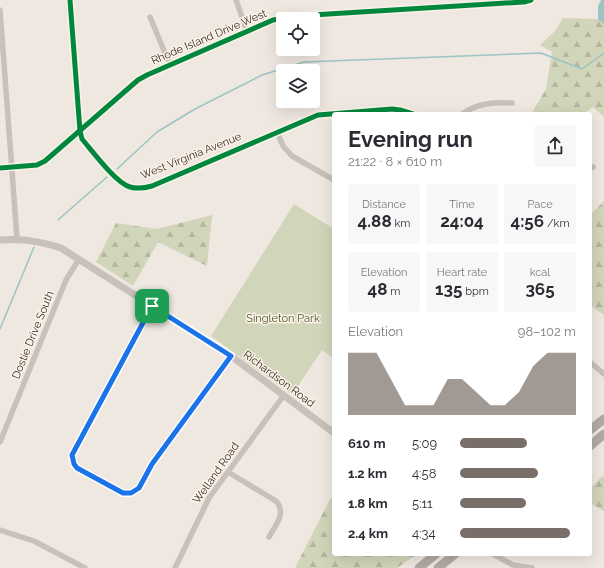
<!DOCTYPE html>
<meta charset="utf-8">
<style>
:root{--surface:#fff;--page:#f7f7f7;--text:#2b2b33;--muted:#7c7c81;--accent:#796e68}
body{margin:0;font-family:Raleway,sans-serif;background:var(--page);color:var(--text);height:100vh;display:flex;flex-direction:column;font-size:15px;white-space:nowrap}
*{box-sizing:border-box;margin:0}
p{font-size:13px;color:var(--muted)}
.icon{flex:none;width:22px;height:22px;fill:none;stroke:currentColor;stroke-width:2;stroke-linecap:round;stroke-linejoin:round}
.map{position:relative;flex:1;overflow:hidden}
.panel{position:absolute;left:332px;top:112px;width:260px;height:444px;display:flex;flex-direction:column;background:var(--surface);border-radius:4px;box-shadow:0 4px 16px #0002}
.panel>*{flex:none}
.buttons{position:absolute;left:276px;top:12px;display:grid;gap:8px}
.buttons a{display:grid;place-items:center;width:44px;height:44px;border-radius:4px;background:var(--surface);box-shadow:0 4px 16px #0002;font-size:20px}
.pin{position:absolute;display:grid;place-items:center;width:34px;height:34px;color:#fff;margin:-17px;border-radius:8px;box-shadow:0 2px 6px #0006}
.round{display:grid;place-items:center;flex:none;width:42px;height:42px;border-radius:4px;background:var(--page)}
.summary{display:flex;align-items:center;justify-content:space-between;height:68px;padding:0 16px}
h1{font-size:22px;font-weight:700;line-height:30px}
.stats{display:grid;grid-template-columns:repeat(3,1fr);gap:6px;height:68px;padding:4px 16px}
.stats div{display:grid;align-content:center;border-radius:4px;background:var(--page);text-align:center}
.stats b{font-size:17px;font-weight:700}
.stats small{font-size:11px;font-weight:400}
.stats p{font-size:11px}
.chart{height:112px;padding:8px 16px}
.chart p{display:flex;justify-content:space-between}
.chart svg{width:100%;height:72px;margin-top:4px;fill:var(--accent);opacity:.7}
ul{padding:0 16px;list-style:none;font-size:13px}
li{display:grid;grid-template-columns:64px 48px 1fr;align-items:center;height:30px}
li i{height:10px;border-radius:5px;background:var(--accent)}
.map>svg:first-child{display:block}
</style>
<div class="map">
<svg width="604" height="568" viewBox="0 0 604 568">
<defs>
<pattern id="forest-firs" width="22" height="20" patternUnits="userSpaceOnUse"><rect width="22" height="20" fill="#d1d5b9"/><path d="M5 1l3.5 6h-7zM16 11l3.5 6h-7z" fill="#b4b79f"/></pattern>
</defs>
<rect width="100%" height="100%" fill="#efe8e1"/>
<g fill="url(#forest-firs)">
<polygon points="563,18 598,19 604,24 604,117 593,107 583,114 531,114 546,89 552,52 540,45 555,31"/>
<polygon points="604,201 604,315 590,305 590,215"/>
<polygon points="212,215 207,266 158,242 133,286 96,262 116,223 157,229"/>
<polygon points="602,476 604,477 604,511 590,503 590,489"/>
<polygon points="334,495 334,554 417,554 397,568 295,568 330,499"/>
</g>
<polygon fill="#d1d5b9" points="294,204 334,229 334,359 322,350 292,395 211,336"/>
<polygon fill="#9bc4c2" points="601,0 604,0 604,24 598,19 598,6"/>
<g fill="none" stroke-linecap="round" stroke-linejoin="round">
<g stroke="#9bc4c2" stroke-width="1.5">
<polyline points="117,169 157,132 195,109 262,75 304,62 541,53 582,69 604,53"/>
<polyline points="58,220 107,177"/>
<polyline points="0,329 34,247"/>
</g>
<g stroke="#c8c0ba" stroke-width="5.5">
<path d="M70,0l10,131 2,8c11,13 34,44 48,48 7,2 15,1 22,-1l166,-71 74,-6 8,1 13,4"/>
<polyline points="236,0 247,31"/>
<polyline points="0,10 17,238"/>
<polyline points="150,17 170,65"/>
<path d="M462,114c16,-11 31,-12 50,-11"/>
<polyline points="277,132 283,146 292,156 334,180"/>
<polyline points="0,168 37,165 45,161 138,80 147,75 273,20 296,16 524,2 531,0"/>
<polyline points="590,169 593,167"/>
<polyline points="152,306 73,452 72,459 77,468 123,493 131,493 139,489 152,464 231,356"/>
<polyline points="590,362 604,374"/>
<polyline points="0,442 66,280 79,259"/>
<path d="M228,472l48,29c11,12 -1,25 -7,36"/>
<polyline points="0,530 34,541 85,568"/>
<polyline points="493,554 513,565 532,568"/>
<polyline points="175,568 209,498 284,395"/>
</g>
<path stroke="#c8c0ba" stroke-width="7" d="M0,240c22,-2 40,1 61,8l170,108 103,77"/>
<g stroke="#b2aaa4" stroke-width="9">
<polyline points="590,430 604,419"/>
<polyline points="590,446 604,434"/>
<polyline points="419,568 436,554"/>
<polyline points="438,568 455,554"/>
</g>
<g stroke="#fcf2e8" stroke-width="8">
<g id="cycleway">
<path d="M70,0l10,131 2,8c11,13 34,44 48,48 7,2 15,1 22,-1l166,-71 74,-6 8,1 13,4"/>
<polyline points="0,168 37,165 45,161 138,80 147,75 273,20 296,16 524,2 531,0"/>
</g>
</g>
<use href="#cycleway" stroke="#00873e" stroke-width="5"/>
</g>
<g fill="none" stroke-linecap="round" stroke-linejoin="round">
<g stroke="#fff" stroke-width="8">
<polygon id="route" points="152,306 231,356 152,464 139,488 131,493 123,493 77,468 74,464 72,455"/>
</g>
<use href="#route" stroke="#1a73e8" stroke-width="5"/>
</g>
<g text-anchor="middle" dominant-baseline="central" stroke-width="3" stroke-linejoin="round" paint-order="stroke">
<g font-size="11" fill="#392d27" stroke="#fcf2e8">
<text transform="translate(209 37) rotate(-23)">Rhode Island Drive West</text>
<text transform="translate(191 156) rotate(-22)">West Virginia Avenue</text>
<text transform="translate(33 335) rotate(-68)">Dostie Drive South</text>
<text transform="translate(279 379) rotate(37)">Richardson Road</text>
<text transform="translate(216 473) rotate(-55)">Welland Road</text>
</g>
<g font-size="11" fill="#4a5b28" stroke="#fcf2e8">
<text x="283" y="318">Singleton Park</text>
</g>
</g>
</svg>
<div class="buttons">
<a><svg class="icon" aria-label="locate" viewBox="0 0 24 24"><circle cx="12" cy="12" r="6"/><path d="M12 2v4M12 18v4M2 12h4M18 12h4"/></svg></a>
<a><svg class="icon" aria-label="layers" viewBox="0 0 24 24"><path d="M12 4l9 5-9 5-9-5zM3 14l9 5 9-5"/></svg></a>
</div>
<div class="pin" style="left:152px;top:306px;background:#1e9e55"><svg class="icon" aria-label="arrive" viewBox="0 0 24 24"><path d="M6 21V4h12l-3 4 3 4H6"/></svg></div>
<section class="panel">
<div class="summary"><div><h1>Evening run</h1><p>21:22 · 8 × 610 m</p></div><a class="round"><svg class="icon" aria-label="share" viewBox="0 0 24 24"><path d="M12 15V3M7 8l5-5 5 5M5 13v7h14v-7"/></svg></a></div>
<div class="stats">
<div><p>Distance</p><b>4.88<small> km</small></b></div>
<div><p>Time</p><b>24:04</b></div>
<div><p>Pace</p><b>4:56<small> /km</small></b></div>
</div>
<div class="stats">
<div><p>Elevation</p><b>48<small> m</small></b></div>
<div><p>Heart rate</p><b>135<small> bpm</small></b></div>
<div><p>kcal</p><b>365</b></div>
</div>
<div class="chart"><p><span>Elevation</span>98–102 m</p>
<svg viewBox="0 0 160 44" preserveAspectRatio="none"><path d="M0 44V6L10 6L20 6L30 22L40 38L50 38L60 38L70 22L80 22L90 30L100 38L110 38L120 30L130 14L140 6L150 6L160 6V44z"/></svg>
</div>
<ul>
<li><b>610 m</b>5:09<i style="width:58%"></i></li>
<li><b>1.2 km</b>4:58<i style="width:67%"></i></li>
<li><b>1.8 km</b>5:11<i style="width:57%"></i></li>
<li><b>2.4 km</b>4:34<i style="width:95%"></i></li>
</ul>
</section>
</div>
